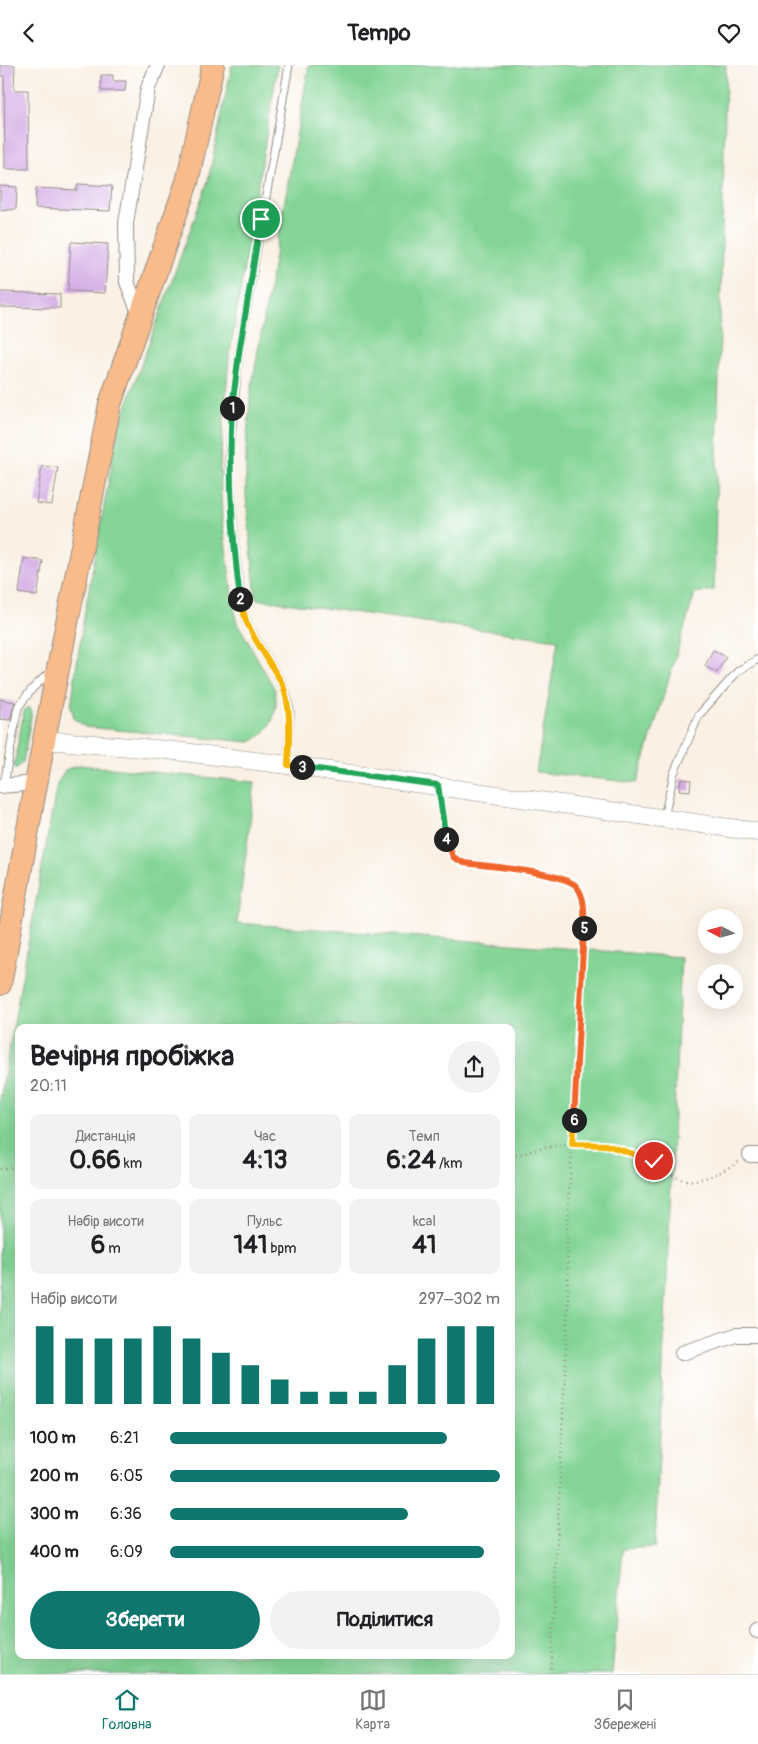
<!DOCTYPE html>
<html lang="uk">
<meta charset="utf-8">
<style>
:root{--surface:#fff;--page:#f2f2f2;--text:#202124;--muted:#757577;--line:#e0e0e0;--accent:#0f766e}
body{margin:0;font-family:Pangolin,sans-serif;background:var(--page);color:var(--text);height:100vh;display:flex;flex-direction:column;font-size:19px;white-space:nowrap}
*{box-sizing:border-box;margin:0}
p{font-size:16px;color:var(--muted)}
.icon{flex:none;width:28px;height:28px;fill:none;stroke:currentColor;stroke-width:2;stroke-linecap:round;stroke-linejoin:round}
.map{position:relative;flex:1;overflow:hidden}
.side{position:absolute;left:15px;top:959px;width:500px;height:635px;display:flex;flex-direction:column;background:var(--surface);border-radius:10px;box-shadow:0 5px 20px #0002}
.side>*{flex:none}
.needle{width:32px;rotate:276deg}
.tools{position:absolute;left:698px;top:844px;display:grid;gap:10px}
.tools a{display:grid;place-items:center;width:45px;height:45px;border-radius:50%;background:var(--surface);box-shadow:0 5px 20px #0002;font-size:25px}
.pin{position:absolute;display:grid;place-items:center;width:42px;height:42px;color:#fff;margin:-21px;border:2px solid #fff;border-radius:50%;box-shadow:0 1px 5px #0007}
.km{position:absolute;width:25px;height:25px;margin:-12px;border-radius:50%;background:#222;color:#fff;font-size:14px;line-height:25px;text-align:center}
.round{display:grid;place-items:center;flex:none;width:52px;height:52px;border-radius:26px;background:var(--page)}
.head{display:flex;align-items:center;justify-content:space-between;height:85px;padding:0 15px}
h1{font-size:28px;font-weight:800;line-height:38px}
.figures{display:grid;grid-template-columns:repeat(3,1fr);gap:8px;height:85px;padding:5px 15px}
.figures div{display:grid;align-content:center;border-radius:10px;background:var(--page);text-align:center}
.figures b{font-size:25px;font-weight:800}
.figures small{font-size:14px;font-weight:400}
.figures p{font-size:14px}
.chart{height:140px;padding:10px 15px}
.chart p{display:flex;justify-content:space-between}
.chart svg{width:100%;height:90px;margin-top:5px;stroke:var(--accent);stroke-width:6}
.primary-button{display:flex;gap:10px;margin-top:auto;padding:10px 15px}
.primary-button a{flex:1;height:58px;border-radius:30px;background:var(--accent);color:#fff;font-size:20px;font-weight:800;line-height:58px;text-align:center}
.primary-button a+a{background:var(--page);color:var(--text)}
ul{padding:0 15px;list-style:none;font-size:16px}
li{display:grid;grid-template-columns:80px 60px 1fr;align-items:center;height:38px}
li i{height:12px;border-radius:6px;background:var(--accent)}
header{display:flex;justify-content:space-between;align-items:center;height:65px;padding:0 15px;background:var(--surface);font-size:22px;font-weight:800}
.dock{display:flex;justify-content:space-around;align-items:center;height:70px;border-top:1px solid var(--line);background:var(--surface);font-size:14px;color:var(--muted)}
.dock a{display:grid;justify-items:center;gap:2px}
.dock .current{color:var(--accent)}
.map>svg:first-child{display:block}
</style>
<header><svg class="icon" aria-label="back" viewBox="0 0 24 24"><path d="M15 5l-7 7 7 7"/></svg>Tempo<svg class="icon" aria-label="heart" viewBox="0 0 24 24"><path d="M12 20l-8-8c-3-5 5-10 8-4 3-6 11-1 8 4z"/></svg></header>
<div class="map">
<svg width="758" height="1609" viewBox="0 0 758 1609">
<rect width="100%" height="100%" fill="#fff"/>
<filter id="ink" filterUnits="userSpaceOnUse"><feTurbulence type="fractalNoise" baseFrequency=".02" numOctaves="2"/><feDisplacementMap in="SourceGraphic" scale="10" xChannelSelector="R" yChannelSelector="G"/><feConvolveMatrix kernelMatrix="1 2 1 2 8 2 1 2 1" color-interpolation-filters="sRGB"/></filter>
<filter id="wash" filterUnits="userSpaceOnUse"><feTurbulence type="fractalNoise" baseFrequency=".0096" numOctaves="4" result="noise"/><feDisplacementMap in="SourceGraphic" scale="20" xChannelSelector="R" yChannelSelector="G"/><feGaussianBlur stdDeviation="1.12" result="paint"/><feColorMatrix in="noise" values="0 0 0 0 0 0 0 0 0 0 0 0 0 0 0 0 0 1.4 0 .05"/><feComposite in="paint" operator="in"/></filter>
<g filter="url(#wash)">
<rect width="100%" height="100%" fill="#faf0e3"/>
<g fill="#83d495" stroke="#578060" fill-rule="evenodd">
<path d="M232,0h46l-49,294 -9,107 2,54 14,100 38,68c6,23 -2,44 -24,54l-165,-15 -11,-9 -3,-12 12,-84 35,-193 90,-248z"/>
<polygon points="309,0 726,0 714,525 695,528 637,718 536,707 558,575 256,534 246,431 246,386 251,325"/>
<polygon points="28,642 32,646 23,697 16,704 14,701 24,645"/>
<path d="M79,700l176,17 -18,141 444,34 -26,590 -32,2 -11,125h-612v-574l57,-316 8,-14zM511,962v628h-492v-628z"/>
</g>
<g id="blocks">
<g fill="#d3ace4">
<polygon points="1,0 15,0 14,25 28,25 29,104 5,104 4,11 0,11"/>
<polygon points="101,10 113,10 113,16 126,16 125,26 101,26"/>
<polygon points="78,119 112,121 110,146 35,143 36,123 77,125"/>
<polygon points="0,121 17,122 16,144 0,146"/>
<polygon points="71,177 108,179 105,228 68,226"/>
<polygon points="0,227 60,229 60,243 0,242"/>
<polygon points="42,401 58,403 52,440 36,438"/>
<polygon points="24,493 43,496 37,531 19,528"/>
<polygon points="713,585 726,592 717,608 705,601"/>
<polygon points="0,634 15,637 10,655 0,654"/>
<polygon points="681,714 691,715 690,726 679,725"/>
</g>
</g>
</g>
<g filter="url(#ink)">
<use href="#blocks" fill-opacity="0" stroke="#928e87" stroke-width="1"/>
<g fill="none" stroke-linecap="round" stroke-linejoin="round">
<g stroke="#928e87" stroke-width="9">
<g id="service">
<polyline points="288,699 290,646 287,632 283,620 254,571 246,556 241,536 235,486 229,395 239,287 289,0"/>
<polyline points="4,719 18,642 32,624 52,605"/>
<polyline points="664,752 674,708 699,650 738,606 758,594"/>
</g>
</g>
<g stroke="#928e87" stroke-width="16">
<g id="minor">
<polyline points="140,250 127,217 126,158 148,23 158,0"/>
<polyline points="0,721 36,718"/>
<polyline points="750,1090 758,1090"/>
<polyline points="682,1288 736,1270 758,1270"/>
<polyline points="757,1566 758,1566"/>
</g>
</g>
<g stroke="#928e87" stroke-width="19">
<polyline id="tertiary" points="44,675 167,685 288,700 758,767"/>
</g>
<g stroke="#928e87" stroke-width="24">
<polyline id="trunk" points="0,919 44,675 110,339 187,117 213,0"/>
</g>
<g stroke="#928e87" stroke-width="2.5" stroke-dasharray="1 4" stroke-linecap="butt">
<polyline points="440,737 447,782 453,792 464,798 562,812 577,822 585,840 582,922 567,1160 568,1239 551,1609"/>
<path d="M511,1092c30,-9 64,-18 95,-11 15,3 35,8 48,15 7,3 12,10 18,14 21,14 50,-3 68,-14"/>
<polyline points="0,1104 19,1102"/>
</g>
<use href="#service" stroke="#fff" stroke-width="7"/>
<use href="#minor" stroke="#fff" stroke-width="14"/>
<use href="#tertiary" stroke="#fff" stroke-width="18"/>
<use href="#trunk" stroke="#fabb8b" stroke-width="22"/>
</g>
</g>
<g fill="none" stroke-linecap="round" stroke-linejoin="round" filter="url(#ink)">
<g stroke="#fff" stroke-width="10">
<polyline id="split-1" points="232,343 239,288 261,154"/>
</g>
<g stroke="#fff" stroke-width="10">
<path id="split-2" d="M232,343c-4,65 0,127 8,191"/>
</g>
<g stroke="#fff" stroke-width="10">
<path id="split-3" d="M240,534l6,22 8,16 29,48c9,26 6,53 5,80l14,2"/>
</g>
<g stroke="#fff" stroke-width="10">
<polyline id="split-4" points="302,702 438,720 446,774"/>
</g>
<g stroke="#fff" stroke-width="10">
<path id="split-5" d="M446,774l7,18 11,6c22,3 101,9 113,24 9,12 7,27 7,41"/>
</g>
<g stroke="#fff" stroke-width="10">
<polyline id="split-6" points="574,1055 584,863"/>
</g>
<g stroke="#fff" stroke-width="10">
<polyline id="split-7" points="574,1055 572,1079 606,1080 654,1096"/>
</g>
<use href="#split-1" stroke="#22a559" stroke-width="6"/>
<use href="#split-2" stroke="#22a559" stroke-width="6"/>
<use href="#split-3" stroke="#f5b400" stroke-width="6"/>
<use href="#split-4" stroke="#22a559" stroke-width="6"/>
<use href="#split-5" stroke="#f0652b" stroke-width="6"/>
<use href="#split-6" stroke="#f0652b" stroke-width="6"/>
<use href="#split-7" stroke="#f5b400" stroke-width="6"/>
</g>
</svg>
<div class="tools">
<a><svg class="needle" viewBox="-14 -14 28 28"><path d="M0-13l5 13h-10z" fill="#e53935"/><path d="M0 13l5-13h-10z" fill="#757577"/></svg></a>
<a><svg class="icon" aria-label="locate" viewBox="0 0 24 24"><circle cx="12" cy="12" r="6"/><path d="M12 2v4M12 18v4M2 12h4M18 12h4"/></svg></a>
</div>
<div class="pin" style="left:261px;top:154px;background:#1e9e55"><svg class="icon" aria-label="arrive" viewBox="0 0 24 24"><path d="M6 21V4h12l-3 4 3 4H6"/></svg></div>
<div class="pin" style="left:654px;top:1096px;background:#d93025"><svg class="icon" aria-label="check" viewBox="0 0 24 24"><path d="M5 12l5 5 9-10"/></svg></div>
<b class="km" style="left:232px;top:343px">1</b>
<b class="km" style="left:240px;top:534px">2</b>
<b class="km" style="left:302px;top:702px">3</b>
<b class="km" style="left:446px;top:774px">4</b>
<b class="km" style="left:584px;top:863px">5</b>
<b class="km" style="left:574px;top:1055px">6</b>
<section class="side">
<div class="head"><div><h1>Вечірня пробіжка</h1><p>20:11</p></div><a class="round"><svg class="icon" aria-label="share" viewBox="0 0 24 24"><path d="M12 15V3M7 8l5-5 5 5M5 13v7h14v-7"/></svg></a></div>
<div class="figures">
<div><p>Дистанція</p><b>0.66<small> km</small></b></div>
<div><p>Час</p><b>4:13</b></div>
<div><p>Темп</p><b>6:24<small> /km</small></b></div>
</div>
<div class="figures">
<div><p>Набір висоти</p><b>6<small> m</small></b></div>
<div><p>Пульс</p><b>141<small> bpm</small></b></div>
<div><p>kcal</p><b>41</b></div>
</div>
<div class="chart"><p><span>Набір висоти</span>297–302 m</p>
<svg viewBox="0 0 160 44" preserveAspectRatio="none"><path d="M5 44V6M15 44V12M25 44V12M35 44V12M45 44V6M55 44V12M65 44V19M75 44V25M85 44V32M95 44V38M105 44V38M115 44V38M125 44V25M135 44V12M145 44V6M155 44V6"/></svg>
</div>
<ul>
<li><b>100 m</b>6:21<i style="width:84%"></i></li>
<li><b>200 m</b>6:05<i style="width:100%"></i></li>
<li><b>300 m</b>6:36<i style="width:72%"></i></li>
<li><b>400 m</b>6:09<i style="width:95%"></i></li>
</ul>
<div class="primary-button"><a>Зберегти</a><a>Поділитися</a></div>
</section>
</div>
<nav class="dock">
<a class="current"><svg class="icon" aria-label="home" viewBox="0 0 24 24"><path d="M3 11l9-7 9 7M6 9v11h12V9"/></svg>Головна</a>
<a><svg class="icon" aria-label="map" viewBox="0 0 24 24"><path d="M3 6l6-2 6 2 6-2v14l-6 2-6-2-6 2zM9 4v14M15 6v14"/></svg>Карта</a>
<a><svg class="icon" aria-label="saved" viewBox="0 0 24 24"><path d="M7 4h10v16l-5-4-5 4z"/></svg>Збережені</a>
</nav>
